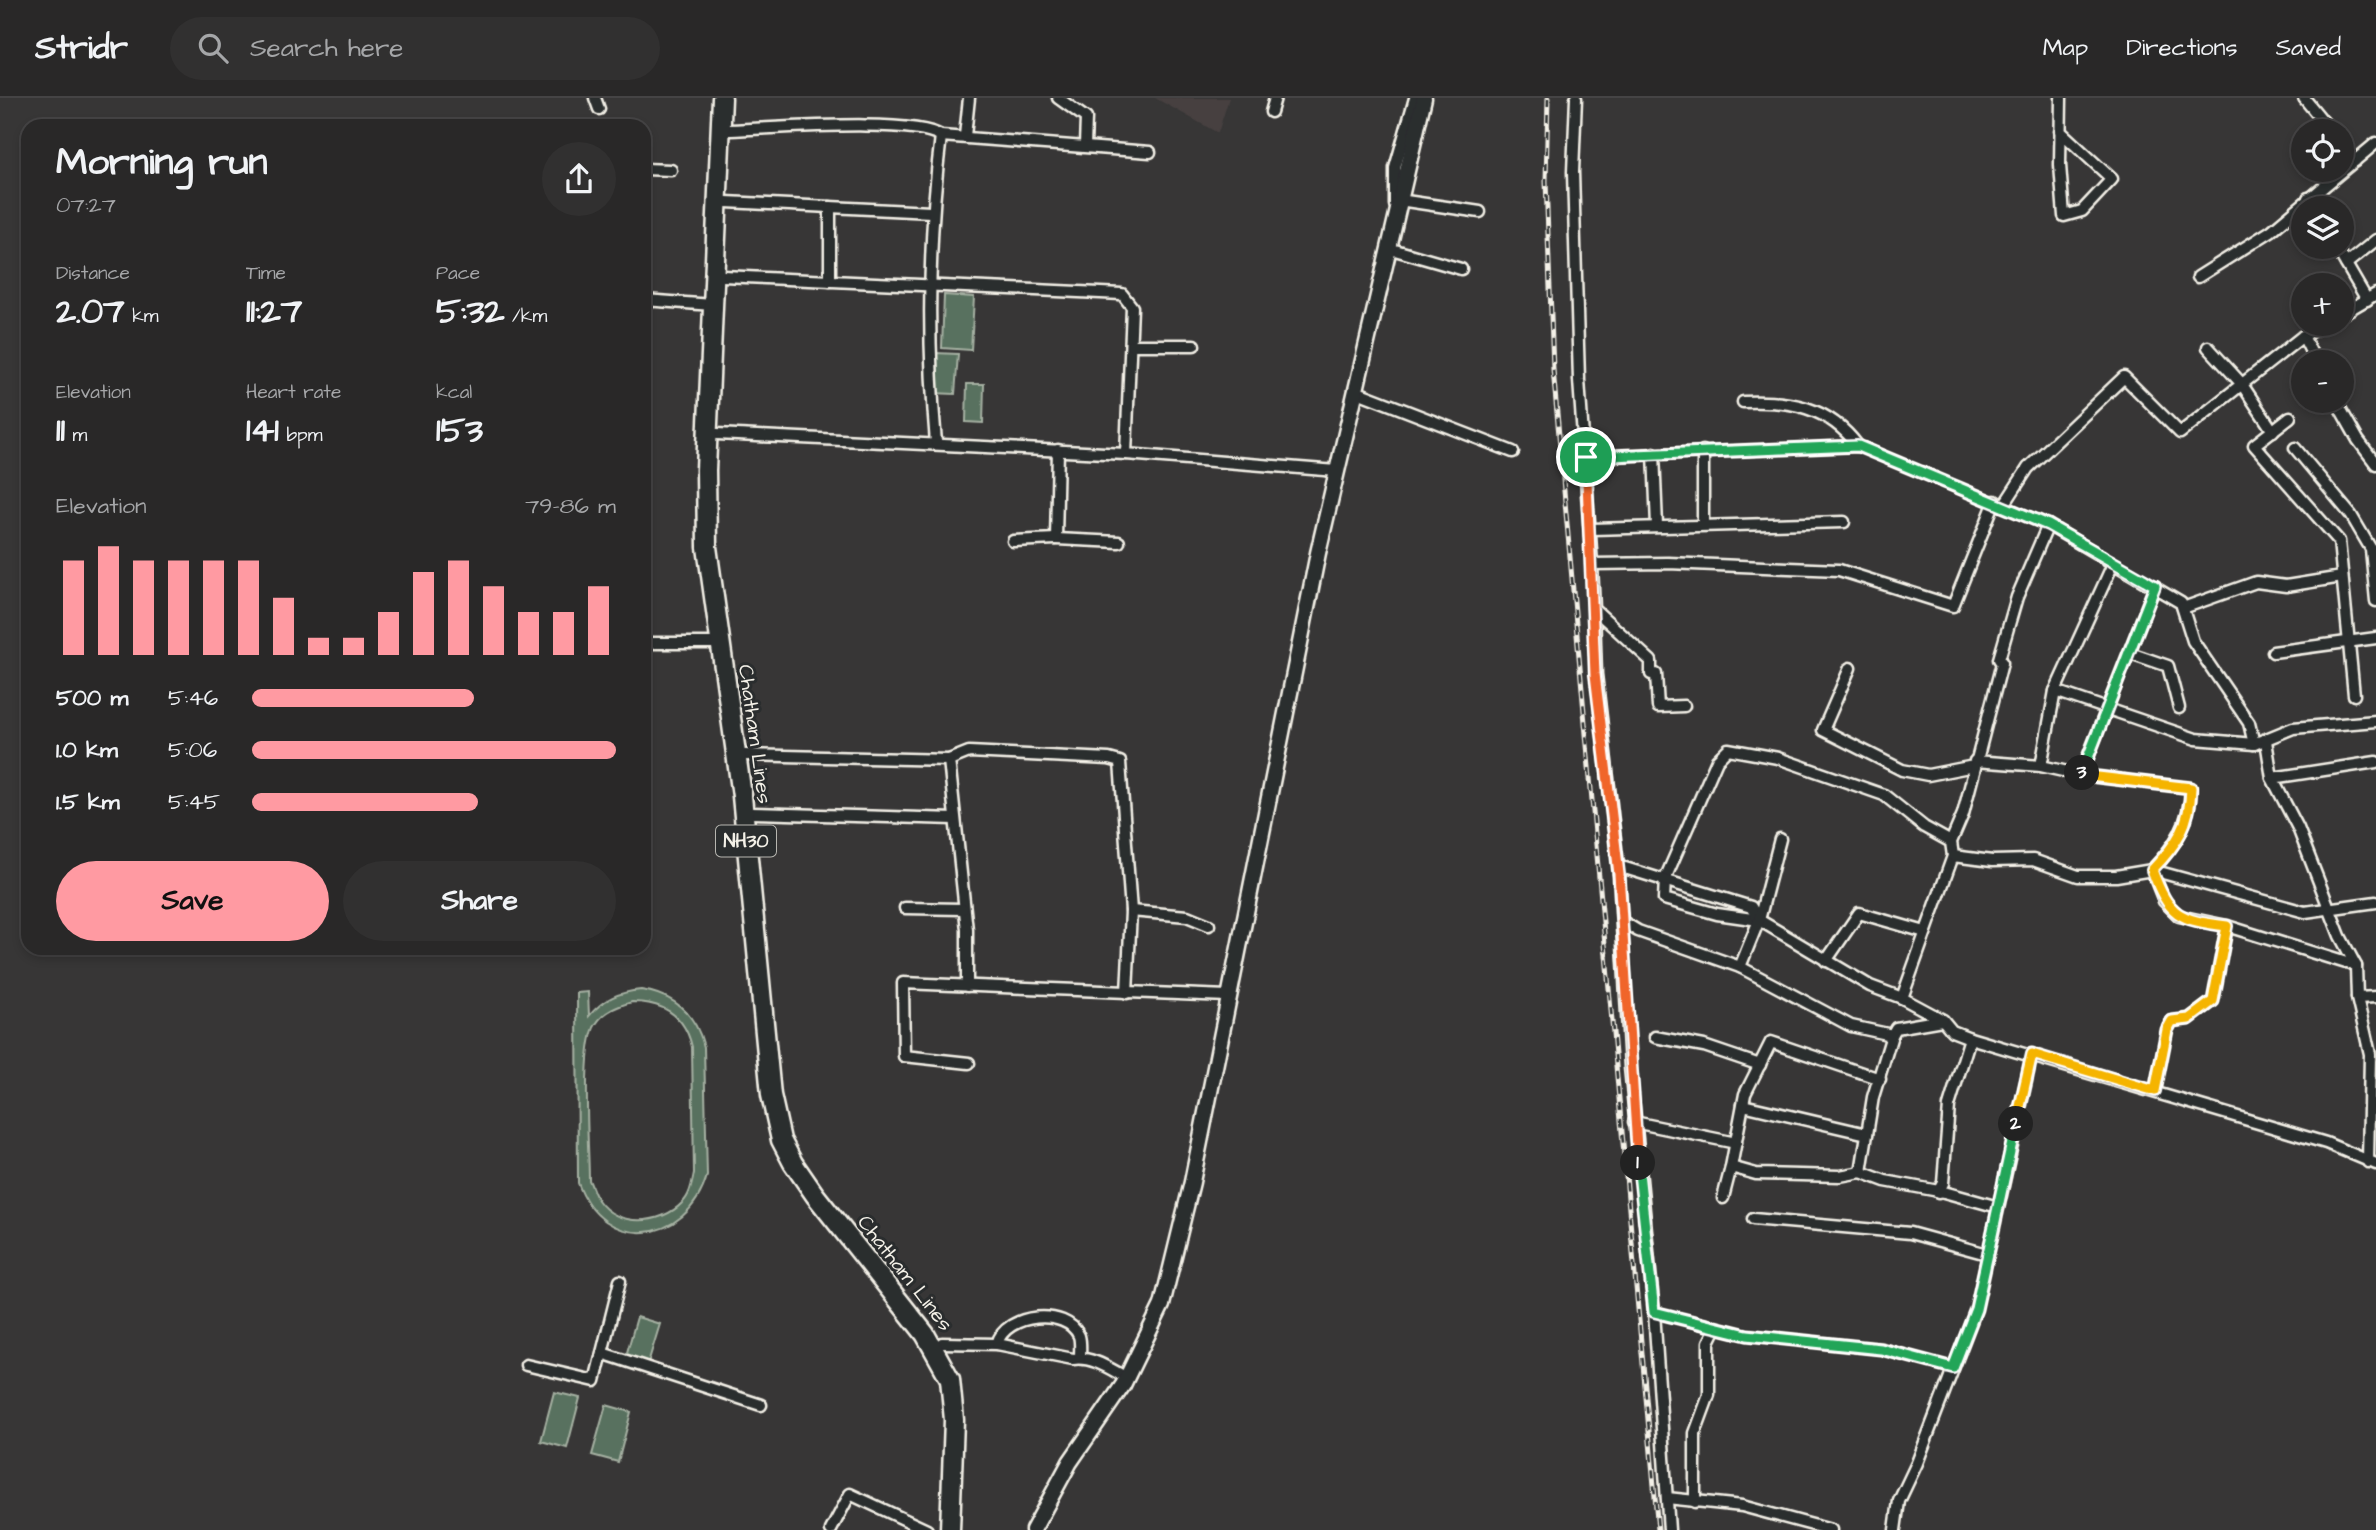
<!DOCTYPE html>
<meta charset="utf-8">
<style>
:root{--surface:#292828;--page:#313030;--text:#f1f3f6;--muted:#a5a6a8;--line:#454445;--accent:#ff9aa2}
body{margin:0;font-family:"Architects Daughter",sans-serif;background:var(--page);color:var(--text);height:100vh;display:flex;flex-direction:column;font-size:26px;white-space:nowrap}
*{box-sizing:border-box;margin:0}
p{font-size:23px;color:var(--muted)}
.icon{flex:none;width:38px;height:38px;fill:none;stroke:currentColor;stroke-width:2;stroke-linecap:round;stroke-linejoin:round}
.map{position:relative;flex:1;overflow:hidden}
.details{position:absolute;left:21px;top:21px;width:630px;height:836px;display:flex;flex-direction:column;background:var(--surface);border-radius:21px;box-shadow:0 4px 10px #0003,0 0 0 2px var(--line)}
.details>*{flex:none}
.fabs{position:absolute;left:2291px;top:21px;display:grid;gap:14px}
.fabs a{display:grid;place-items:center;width:63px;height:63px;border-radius:50%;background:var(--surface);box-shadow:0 4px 10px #0003,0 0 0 2px var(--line);font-size:35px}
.pin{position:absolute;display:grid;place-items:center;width:60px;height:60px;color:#fff;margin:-30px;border:4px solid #fff;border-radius:50%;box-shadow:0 2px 7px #0007}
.km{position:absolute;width:35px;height:35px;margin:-18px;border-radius:50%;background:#222;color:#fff;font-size:19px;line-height:35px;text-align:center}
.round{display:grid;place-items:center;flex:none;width:74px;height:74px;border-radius:37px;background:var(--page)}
.head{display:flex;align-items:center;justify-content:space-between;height:119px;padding:0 35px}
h1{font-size:38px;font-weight:700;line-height:52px}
.stats{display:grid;grid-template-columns:repeat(3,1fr);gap:10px;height:119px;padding:7px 35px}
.stats div{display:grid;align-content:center}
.stats b{font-size:35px;font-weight:700}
.stats small{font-size:19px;font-weight:400}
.stats p{font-size:19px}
.chart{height:196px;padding:14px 35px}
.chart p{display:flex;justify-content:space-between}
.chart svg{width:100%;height:126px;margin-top:7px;stroke:var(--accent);stroke-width:6}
.primary-button{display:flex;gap:14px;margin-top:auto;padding:14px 35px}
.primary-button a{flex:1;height:80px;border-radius:42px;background:var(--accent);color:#111;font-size:28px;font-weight:700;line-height:80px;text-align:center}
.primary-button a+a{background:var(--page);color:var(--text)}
ul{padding:0 35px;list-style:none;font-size:23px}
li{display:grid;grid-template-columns:112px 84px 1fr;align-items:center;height:52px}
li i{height:18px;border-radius:9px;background:var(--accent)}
header{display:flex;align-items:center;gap:42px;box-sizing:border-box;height:98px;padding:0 35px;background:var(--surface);border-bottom:2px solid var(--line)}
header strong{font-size:33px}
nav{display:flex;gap:38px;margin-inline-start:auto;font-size:24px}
.search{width:490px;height:63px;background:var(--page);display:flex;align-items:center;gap:18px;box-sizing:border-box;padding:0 24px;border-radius:38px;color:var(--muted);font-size:26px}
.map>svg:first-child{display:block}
</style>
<header>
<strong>Stridr</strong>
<div class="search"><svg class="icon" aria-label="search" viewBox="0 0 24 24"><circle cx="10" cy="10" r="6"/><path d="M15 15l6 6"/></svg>Search here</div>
<nav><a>Map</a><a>Directions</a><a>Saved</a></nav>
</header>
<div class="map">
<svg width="2376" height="1432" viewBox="0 0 2376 1432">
<rect width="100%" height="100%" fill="#373636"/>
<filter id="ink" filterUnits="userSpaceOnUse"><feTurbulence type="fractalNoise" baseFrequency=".0143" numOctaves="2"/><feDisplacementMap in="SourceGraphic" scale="14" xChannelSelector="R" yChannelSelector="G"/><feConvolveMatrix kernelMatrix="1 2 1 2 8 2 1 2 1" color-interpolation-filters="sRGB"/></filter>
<g filter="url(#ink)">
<polygon fill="#474040" points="1155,0 1229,0 1218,35"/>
<g fill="#58715e" stroke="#a6b1a3" stroke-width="2" fill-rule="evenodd">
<polygon points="944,197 974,199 971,252 942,250"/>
<polygon points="935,255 958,256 955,296 933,295"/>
<polygon points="967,286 984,286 983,325 966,324"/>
<path d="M641,892c34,5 55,25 63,57l3,129c-20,70 -104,77 -129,7l-1,-190 11,-1 1,24c14,-17 30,-24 52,-26zM632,904c33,0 53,14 60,45l2,126c-2,10 -4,23 -12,30 -21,22 -65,25 -84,-3 -4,-6 -6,-14 -9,-20 0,-32 -8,-135 7,-156 8,-13 22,-18 36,-22z"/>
<polygon points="637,1219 660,1226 648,1265 626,1258"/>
<polygon points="554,1294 580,1300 567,1350 541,1343"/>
<polygon points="606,1307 631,1314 618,1364 592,1357"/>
</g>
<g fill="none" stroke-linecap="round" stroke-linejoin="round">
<g stroke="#f4f1e8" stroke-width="15">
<g id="street">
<polyline points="595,0 599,11"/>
<polyline points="1058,0 1086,20 1085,48"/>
<polyline points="1576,0 1573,74 1579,282 1592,466 1668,465 1839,472 1953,508 1995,403"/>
<polyline points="2304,0 2331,33"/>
<polyline points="1271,14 1275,0"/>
<path d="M729,32c41,-1 185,-13 212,6l209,16"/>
<polyline points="2060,33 2112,81 2082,113 2064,118 2060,67 2061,0"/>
<polyline points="965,38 969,0"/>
<polyline points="2342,46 2355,63"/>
<polyline points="644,71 671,72"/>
<polyline points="2308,100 2313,110"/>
<polyline points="1399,102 1480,114"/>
<polyline points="726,104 931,114"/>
<polyline points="1395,107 1395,70 1415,0"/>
<polyline points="2336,149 2367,202"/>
<polyline points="1388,150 1461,171"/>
<polyline points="2346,166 2376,142"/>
<polyline points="723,178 1122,196 1132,209 1126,356 1337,373"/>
<polyline points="2198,179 2271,133 2376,45"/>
<polyline points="830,183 830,109"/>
<polyline points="644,202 713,207"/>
<polyline points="2342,216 2376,196"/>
<polyline points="2303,238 2316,264"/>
<polyline points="1131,247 1194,247"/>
<polyline points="2208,249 2241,285 2273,333"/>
<polyline points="1355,293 1513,354"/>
<polyline points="2336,303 2358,342 2376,366"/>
<path d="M1743,304c47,-2 85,4 115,44"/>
<polyline points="2290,319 2254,347 2339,443 2354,597"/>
<polyline points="717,336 1126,356"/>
<path d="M936,345c-9,-103 -8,-204 5,-307"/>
<polyline points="2295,350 2351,417 2371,451 2376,503"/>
<polyline points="1703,353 1703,427"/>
<polyline points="1654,355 1657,428"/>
<polyline points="1586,359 1858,348 2048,427 2181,505 2193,543 2249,625 2254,646 2293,630 2376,623"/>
<polyline points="2004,407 2028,370 2124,279 2180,335 2303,238 2325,226"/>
<polyline points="1592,431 1844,424"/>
<polyline points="1056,441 1119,444"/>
<polyline points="1013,443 1056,441 1058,352"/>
<polyline points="1592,466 1594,511 1651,563 1651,576 1656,576 1658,609 1684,608"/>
<polyline points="2183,510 2256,484 2286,488 2342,479"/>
<polyline points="1594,511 1596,576 1619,776 1630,969 1654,1214 1669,1432"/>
<polyline points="644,545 719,545"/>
<polyline points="2273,554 2376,540"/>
<polyline points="2130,555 2168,568 2179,610"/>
<polyline points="1850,570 1823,632 1902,672 1928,677 1974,668"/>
<polyline points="2055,593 2113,466"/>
<polyline points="2266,643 2272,680 2298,730 2340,838 2356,868 2357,900 2370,956 2368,1064"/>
<polyline points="745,657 949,662 969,654 1109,661 1120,664 1131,813 1127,895"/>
<polyline points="949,662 967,832 967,888"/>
<path d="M1975,663l66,5 40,9 110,13c-1,35 -15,57 -39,82"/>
<polyline points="2041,668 2055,593 2196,641 2254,646"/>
<polyline points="2081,677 2155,488"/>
<polyline points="2272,680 2376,664"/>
<polyline points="752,715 955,721"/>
<polyline points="1951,744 1924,729 1884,697 1778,660 1728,651 1717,662 1665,781 1664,801 1717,816 1759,822 1870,888 1902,900 1953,758 1951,744 1963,716 2002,565 1999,561 2017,499 2048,427"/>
<polyline points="1953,758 1992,763 2033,762 2078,778 2116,778 2152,772 2305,814 2376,804"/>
<polyline points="2152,772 2164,803 2179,818 2227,828 2356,868"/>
<polyline points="1619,776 1625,770 1751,809 1759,822"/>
<polyline points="905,810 963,811"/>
<polyline points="1131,813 1187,818 1209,827"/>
<polyline points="1623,824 1638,833 1740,869 1851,928 1892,937"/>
<polyline points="1826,863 1859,815 1925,834"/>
<polyline points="1740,869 1759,822 1780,741"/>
<polyline points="1902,900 1943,922 1952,933 1970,940 2326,1045 2376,1066"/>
<polyline points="2357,900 2376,899"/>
<polyline points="1655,939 1704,948 1760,967"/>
<polyline points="969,965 904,958 903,885 1228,898"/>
<polyline points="2155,993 2167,932 2172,923 2189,921 2213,903 2227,828"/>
<polyline points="1743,1007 1867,1036"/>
<polyline points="1634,1024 1736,1045"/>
<polyline points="1731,1069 1745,996 1771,944 1880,981"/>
<polyline points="1861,1074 1873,999 1892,937 1896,930 1942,922"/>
<polyline points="1938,1094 1943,1085 1949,1008 1970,940"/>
<polyline points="1723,1100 1731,1069 1756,1076 1840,1078 1861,1074 1885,1083 1944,1094 1998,1109"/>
<polyline points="1753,1121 1910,1135 1987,1156"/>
<polyline points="1654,1214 1747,1237 1881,1251 1953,1270"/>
<path d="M942,1245l55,1 76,15c19,-3 37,10 54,19"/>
<path d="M997,1246c8,-31 70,-37 82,-8 2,6 1,15 1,22"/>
<polyline points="602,1255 761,1307"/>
<polyline points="526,1267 595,1283 620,1183"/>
<polyline points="1667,1400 1742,1408 1831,1432"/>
<polyline points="1695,1404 1695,1335 1709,1297 1709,1244 1716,1230"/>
<polyline points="831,1432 850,1396 927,1432"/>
<polyline points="1895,1432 1899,1403 1917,1365 1976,1211 2032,956"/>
</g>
</g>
<g stroke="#f4f1e8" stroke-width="19">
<polyline id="secondary" points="1033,1432 1070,1364 1123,1287 1162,1207 1192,1084 1318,455 1424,0"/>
</g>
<g stroke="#f4f1e8" stroke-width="23">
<polyline id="highway" points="722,0 706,372 707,449 742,698 771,997 781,1042 793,1065 815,1097 925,1236 950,1281 954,1322 950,1432"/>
</g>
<use href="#street" stroke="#2a2d2e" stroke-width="10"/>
<use href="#secondary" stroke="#2a2d2e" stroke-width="14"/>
<use href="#highway" stroke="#2a2d2e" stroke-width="18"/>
<g stroke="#f4f1e8" stroke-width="5">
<polyline id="rail" points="1548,0 1546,83 1553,271 1658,1432"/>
</g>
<use href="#rail" stroke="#2a2d2e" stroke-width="2.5" stroke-dasharray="8" stroke-linecap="butt"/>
</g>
</g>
<g fill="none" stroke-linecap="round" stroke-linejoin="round" filter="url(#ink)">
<g stroke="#fff" stroke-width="14">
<polyline id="split-1" points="1586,359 1595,576 1619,776 1638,1065"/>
</g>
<g stroke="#fff" stroke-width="14">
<polyline id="split-2" points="1638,1065 1654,1214 1747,1237 1881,1251 1953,1270 1976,1211 2016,1026"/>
</g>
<g stroke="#fff" stroke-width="14">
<path id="split-3" d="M2016,1026l16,-70 123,37 12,-61 5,-9 17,-2 24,-18 14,-75c-49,-6 -58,-10 -75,-56 25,-26 38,-45 39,-82l-110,-13 1,-2"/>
</g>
<g stroke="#fff" stroke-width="14">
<polyline id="split-4" points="1586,359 1858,348 2048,427 2145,482 2155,488 2082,675"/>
</g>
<use href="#split-1" stroke="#f0652b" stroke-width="9"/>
<use href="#split-2" stroke="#22a559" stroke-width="9"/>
<use href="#split-3" stroke="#f5b400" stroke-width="9"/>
<use href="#split-4" stroke="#22a559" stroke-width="9"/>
</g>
<g text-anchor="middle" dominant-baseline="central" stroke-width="6" stroke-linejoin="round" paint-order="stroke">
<rect fill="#2a2d2e" stroke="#b7b6b0" stroke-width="2" x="716" y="727.5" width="60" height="31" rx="5"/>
<g font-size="19" font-weight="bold" fill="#f4f1e8">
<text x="746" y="743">NH30</text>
</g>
<g font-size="21" fill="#f4f1e8" stroke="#2a2d2e">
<text transform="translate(755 636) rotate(82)">Chatham Lines</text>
<text transform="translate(905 1175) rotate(52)">Chatham Lines</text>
</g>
</g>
</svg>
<div class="fabs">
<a><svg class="icon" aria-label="locate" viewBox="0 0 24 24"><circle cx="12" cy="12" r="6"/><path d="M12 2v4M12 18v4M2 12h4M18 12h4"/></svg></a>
<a><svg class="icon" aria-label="layers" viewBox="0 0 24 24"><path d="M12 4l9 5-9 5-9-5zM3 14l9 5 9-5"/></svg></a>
<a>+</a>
<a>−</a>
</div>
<div class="pin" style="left:1586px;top:359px;background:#1e9e55"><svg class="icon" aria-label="arrive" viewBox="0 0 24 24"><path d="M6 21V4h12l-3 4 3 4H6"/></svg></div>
<b class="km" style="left:1638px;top:1065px">1</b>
<b class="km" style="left:2016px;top:1026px">2</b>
<b class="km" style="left:2082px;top:675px">3</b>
<section class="details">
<div class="head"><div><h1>Morning run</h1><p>07:27</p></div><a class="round"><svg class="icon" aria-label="share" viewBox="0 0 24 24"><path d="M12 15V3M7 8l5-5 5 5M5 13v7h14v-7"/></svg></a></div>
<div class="stats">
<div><p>Distance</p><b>2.07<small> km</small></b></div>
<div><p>Time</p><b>11:27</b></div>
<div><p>Pace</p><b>5:32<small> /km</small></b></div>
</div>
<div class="stats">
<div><p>Elevation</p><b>11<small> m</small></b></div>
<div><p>Heart rate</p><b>141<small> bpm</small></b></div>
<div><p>kcal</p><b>153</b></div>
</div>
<div class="chart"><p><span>Elevation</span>79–86 m</p>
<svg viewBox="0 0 160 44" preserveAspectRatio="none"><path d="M5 44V11M15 44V6M25 44V11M35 44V11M45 44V11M55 44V11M65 44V24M75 44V38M85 44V38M95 44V29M105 44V15M115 44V11M125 44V20M135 44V29M145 44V29M155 44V20"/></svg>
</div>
<ul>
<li><b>500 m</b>5:46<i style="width:61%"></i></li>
<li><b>1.0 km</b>5:06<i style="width:100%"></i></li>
<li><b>1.5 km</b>5:45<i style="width:62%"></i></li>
</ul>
<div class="primary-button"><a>Save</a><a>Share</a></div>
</section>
</div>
